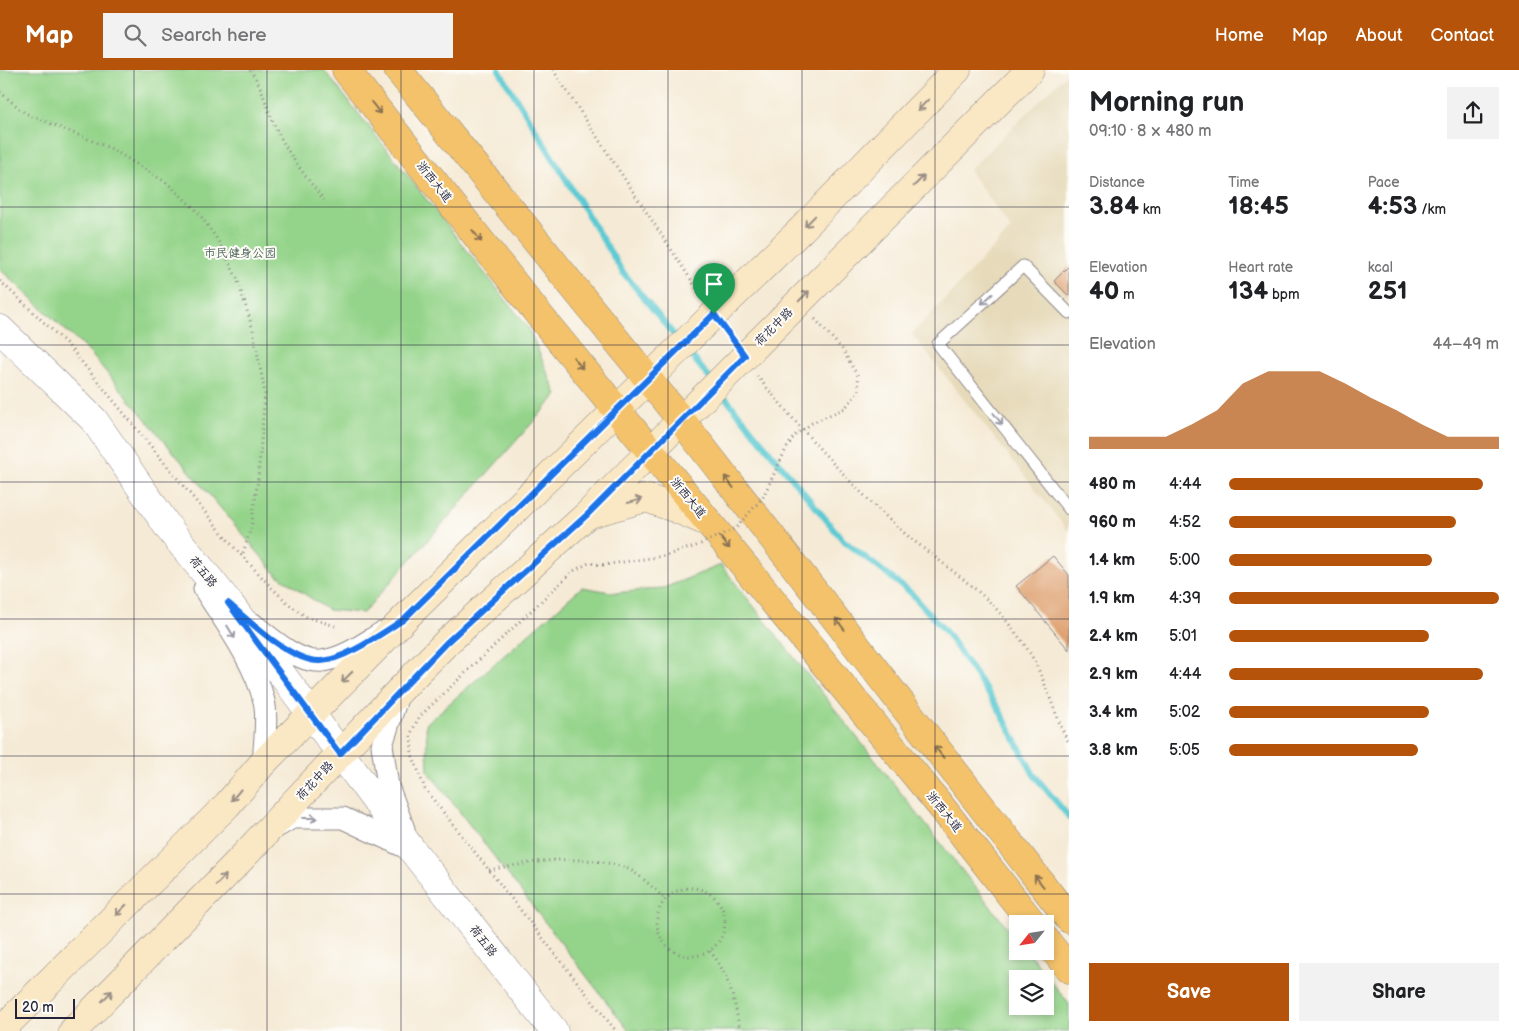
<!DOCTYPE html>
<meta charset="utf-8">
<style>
:root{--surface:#fff;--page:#f2f2f2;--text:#202124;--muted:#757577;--accent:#b45309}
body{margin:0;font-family:"Balsamiq Sans","LXGW WenKai TC",sans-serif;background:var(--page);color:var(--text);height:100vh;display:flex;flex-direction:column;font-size:19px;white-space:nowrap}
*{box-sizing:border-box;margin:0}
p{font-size:16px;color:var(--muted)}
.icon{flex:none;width:28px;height:28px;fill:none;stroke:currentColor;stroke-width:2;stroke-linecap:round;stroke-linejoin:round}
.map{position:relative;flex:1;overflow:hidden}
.side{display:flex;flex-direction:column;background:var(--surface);width:450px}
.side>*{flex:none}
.needle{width:32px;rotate:240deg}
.tools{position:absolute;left:1009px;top:845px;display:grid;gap:10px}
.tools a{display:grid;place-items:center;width:45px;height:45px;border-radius:0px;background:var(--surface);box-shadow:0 2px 8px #0003;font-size:25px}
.scale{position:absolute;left:15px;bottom:12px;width:60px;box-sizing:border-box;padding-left:5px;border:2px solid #22223b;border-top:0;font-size:14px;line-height:18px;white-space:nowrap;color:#22223b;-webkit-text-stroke:4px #fdfcf7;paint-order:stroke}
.pin{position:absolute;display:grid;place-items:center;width:42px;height:42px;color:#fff;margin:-51px -21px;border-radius:50% 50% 50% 0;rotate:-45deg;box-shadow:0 0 5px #0007}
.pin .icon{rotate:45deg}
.round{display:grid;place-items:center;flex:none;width:52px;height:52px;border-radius:0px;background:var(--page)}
.headline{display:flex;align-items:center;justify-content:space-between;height:85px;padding:0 20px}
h1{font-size:28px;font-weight:700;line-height:38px}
.stats{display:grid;grid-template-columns:repeat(3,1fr);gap:8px;height:85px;padding:5px 20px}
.stats div{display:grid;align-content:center}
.stats b{font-size:25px;font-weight:700}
.stats small{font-size:14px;font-weight:400}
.stats p{font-size:14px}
.chart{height:140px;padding:10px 20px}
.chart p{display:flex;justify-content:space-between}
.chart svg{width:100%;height:90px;margin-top:5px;fill:var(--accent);opacity:.7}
.button{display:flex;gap:10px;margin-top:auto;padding:10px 20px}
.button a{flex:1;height:58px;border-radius:0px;background:var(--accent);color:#fff;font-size:20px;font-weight:700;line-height:58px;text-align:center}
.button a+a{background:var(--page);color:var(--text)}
ul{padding:0 20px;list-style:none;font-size:16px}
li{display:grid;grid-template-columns:80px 60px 1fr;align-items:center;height:38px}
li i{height:12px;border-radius:6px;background:var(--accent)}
header{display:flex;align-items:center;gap:30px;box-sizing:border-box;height:70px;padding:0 25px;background:var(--accent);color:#fff}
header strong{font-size:24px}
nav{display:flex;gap:28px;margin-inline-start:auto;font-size:18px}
.search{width:350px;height:45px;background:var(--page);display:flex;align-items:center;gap:12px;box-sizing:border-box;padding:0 18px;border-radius:0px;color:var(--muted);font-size:19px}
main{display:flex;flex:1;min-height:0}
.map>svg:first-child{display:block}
</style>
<header>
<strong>Map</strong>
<div class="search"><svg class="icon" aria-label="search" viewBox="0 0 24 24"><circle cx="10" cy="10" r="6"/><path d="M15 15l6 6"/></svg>Search here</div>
<nav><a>Home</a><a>Map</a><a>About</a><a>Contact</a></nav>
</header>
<main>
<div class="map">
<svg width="1069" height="961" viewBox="0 0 1069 961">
<rect width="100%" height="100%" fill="#fdfcf7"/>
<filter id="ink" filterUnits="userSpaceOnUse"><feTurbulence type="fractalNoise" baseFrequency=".02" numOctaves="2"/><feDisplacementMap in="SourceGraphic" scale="10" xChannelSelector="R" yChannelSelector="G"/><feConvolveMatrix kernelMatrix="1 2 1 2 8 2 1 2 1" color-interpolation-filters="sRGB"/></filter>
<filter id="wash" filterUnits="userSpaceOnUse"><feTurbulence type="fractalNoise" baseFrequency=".0096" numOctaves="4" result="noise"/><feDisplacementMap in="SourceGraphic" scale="20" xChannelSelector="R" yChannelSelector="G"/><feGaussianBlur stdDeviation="1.12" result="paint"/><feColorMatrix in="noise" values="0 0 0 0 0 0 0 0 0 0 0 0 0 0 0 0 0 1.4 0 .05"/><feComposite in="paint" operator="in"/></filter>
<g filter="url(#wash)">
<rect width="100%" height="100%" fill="#f5ead5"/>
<polygon fill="#e6daba" points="1069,2 1069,462 912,264 1011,159 969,100"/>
<g fill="#94d48a" stroke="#5b7b62" fill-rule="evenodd">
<polygon points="0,0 324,0 529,259 557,325 363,543 328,540 276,504 91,284 0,199"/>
<path d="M721,495l296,375 1,11h9l42,53v27h-440l-201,-260 -2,-47 156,-137 34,6 48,-5zM1018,909h27v27h-27z"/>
</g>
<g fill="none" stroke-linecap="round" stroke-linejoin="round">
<g stroke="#5dcad3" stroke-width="6">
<polyline points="499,0 622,201 678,270"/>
<polyline points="686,279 711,310"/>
<polyline points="719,320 843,470 911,523 946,562 999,639 1034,705 1069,747"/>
</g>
</g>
<g id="blocks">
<g fill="#dfa272">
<polygon points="1069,196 1069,226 1054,211"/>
<polygon points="1053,486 1069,505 1069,580 1016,516"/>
</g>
</g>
</g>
<g filter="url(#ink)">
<use href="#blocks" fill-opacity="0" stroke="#8c8688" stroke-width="1"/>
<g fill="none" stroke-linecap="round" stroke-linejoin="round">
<g stroke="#8c8688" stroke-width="13">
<polyline id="service" points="1069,243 1023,196 938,274 1069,439"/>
</g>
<g stroke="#8c8688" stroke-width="23">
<g id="minor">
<path d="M204,519c21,33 51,74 60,112 4,16 0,45 -1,62"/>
<path d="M252,553c17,14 47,41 70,38 22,-3 41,-17 59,-28"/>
<polyline points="398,625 382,675 388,716 404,759"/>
<polyline points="272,760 292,748 343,748 411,780"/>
</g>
</g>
<g stroke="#8c8688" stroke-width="29">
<polyline id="tertiary" points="0,259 94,350 170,460 229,533 412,780 554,961"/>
</g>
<g stroke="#8c8688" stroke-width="29">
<g id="secondary">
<polyline points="589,444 646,428 674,438 709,453"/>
<polyline points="0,961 227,735 263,693 403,550 705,253 802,159 957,0"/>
<polyline points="73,961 238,792 400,620 446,573 588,444 1030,0"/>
</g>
</g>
<g stroke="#8c8688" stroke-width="29">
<g id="trunk">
<polyline points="346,0 535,240 939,734 1033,854"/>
<polyline points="398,0 681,350 1069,849"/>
<polyline points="1045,869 1069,899"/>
</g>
</g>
<g stroke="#8c8688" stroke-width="3" stroke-dasharray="1 4" stroke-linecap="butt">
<path d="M250,0c13,16 16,38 25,56 12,27 31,51 49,74"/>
<polyline points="553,0 701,225"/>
<polyline points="0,22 25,43 112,79 167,113 198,142 217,169 237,208 253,260 265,323 258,409 251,458 242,486"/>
<polyline points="0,211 67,274 232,475 272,518 291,536 307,547 335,556"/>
<polyline points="815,249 842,279 858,306 859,321 845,338"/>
<path d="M757,306c45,54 92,108 145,155 26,22 54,41 80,64 15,13 28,30 40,46 22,30 30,69 47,103"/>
<polyline points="603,495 589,493 573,501 419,647 411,663 412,684 425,719 616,961"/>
<path d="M489,800c43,-8 90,-17 134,-3 14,4 31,22 42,32"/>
<circle cx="691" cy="852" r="34"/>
<path d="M710,881c19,23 25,51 30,80"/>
</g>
<use href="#service" stroke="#fff" stroke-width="11"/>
<use href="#minor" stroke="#fff" stroke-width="21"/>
<use href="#tertiary" stroke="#fff" stroke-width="28"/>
<use href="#secondary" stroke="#fae7c3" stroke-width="28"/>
<use href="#trunk" stroke="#f3c26a" stroke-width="28"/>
<polyline stroke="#8c8688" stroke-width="3" stroke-dasharray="1 4" stroke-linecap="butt" points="603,495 664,486 696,476 736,458 763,427 786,379 794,366 812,353 845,338"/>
</g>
<defs><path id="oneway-shaft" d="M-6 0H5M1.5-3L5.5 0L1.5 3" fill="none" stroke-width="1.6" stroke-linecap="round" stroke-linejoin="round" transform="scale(1.25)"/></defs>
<g stroke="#998e86">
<use href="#oneway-shaft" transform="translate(923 35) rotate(134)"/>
<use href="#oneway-shaft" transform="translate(919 111) rotate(-45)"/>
<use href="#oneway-shaft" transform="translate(810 151) rotate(134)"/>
<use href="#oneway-shaft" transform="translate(804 226) rotate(-45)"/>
<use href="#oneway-shaft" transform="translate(635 431) rotate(-15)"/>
<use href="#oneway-shaft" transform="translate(347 607) rotate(135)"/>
<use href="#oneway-shaft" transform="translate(236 725) rotate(130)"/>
<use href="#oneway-shaft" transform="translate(221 810) rotate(-46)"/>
<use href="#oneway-shaft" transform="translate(121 840) rotate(135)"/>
<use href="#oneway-shaft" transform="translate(107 926) rotate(-46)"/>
</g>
<g stroke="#8a7252">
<use href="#oneway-shaft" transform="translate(376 38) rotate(52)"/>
<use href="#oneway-shaft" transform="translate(477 166) rotate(52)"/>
<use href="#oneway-shaft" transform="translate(578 293) rotate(51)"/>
<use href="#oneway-shaft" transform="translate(729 412) rotate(-128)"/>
<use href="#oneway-shaft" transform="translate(725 473) rotate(51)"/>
<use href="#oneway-shaft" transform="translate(840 554) rotate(-128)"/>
<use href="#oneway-shaft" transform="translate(939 682) rotate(-128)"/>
<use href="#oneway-shaft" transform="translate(1039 811) rotate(-128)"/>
</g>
<g stroke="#9c9ca7">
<use href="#oneway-shaft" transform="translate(987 229) rotate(138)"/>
<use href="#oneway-shaft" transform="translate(998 349) rotate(52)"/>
<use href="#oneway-shaft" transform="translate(231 562) rotate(59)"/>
<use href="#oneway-shaft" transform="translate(310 748)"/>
</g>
</g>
<g fill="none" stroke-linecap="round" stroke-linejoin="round" filter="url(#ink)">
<g stroke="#fff" stroke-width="10">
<path id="route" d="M714,244l31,42 -157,158 -142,129 -106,111 -112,-151c21,18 64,60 93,58 24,-1 61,-28 82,-41z"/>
</g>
<use href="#route" stroke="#1a73e8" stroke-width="6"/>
</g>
<path fill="none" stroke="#22223b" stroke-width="1" stroke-opacity="0.55" d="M134,0v961M267,0v961M401,0v961M534,0v961M668,0v961M802,0v961M935,0v961M0,137h1069M0,275h1069M0,412h1069M0,549h1069M0,686h1069M0,824h1069"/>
<g text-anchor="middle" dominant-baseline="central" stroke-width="4" stroke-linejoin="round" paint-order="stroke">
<g font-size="12" fill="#22223b" stroke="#fdfcf7">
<text transform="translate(434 112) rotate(52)">浙西大道</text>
<text transform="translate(774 257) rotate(-45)">荷花中路</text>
<text transform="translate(688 428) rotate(51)">浙西大道</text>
<text transform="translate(203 502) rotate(51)">荷五路</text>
<text transform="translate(315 711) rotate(-47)">荷花中路</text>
<text transform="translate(944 742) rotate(51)">浙西大道</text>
<text transform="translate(483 871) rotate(52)">荷五路</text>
</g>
<g font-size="12" fill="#4a6057" stroke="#fdfcf7">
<text x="240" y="183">市民健身公园</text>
</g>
</g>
</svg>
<div class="tools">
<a><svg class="needle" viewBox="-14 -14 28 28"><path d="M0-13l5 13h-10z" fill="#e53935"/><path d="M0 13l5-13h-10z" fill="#757577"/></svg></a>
<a><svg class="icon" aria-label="layers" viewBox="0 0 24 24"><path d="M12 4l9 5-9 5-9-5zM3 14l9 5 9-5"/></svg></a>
</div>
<div class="scale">20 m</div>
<div class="pin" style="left:714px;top:244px;background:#1e9e55"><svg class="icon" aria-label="arrive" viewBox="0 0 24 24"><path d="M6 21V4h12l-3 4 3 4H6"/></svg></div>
</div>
<section class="side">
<div class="headline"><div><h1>Morning run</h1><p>09:10 · 8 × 480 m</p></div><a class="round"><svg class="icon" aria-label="share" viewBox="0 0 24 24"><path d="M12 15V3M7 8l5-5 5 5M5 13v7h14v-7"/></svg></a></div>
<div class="stats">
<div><p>Distance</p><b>3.84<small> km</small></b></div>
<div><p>Time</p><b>18:45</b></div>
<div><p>Pace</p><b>4:53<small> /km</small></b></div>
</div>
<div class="stats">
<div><p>Elevation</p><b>40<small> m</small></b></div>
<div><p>Heart rate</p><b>134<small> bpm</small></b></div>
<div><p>kcal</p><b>251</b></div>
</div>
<div class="chart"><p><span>Elevation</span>44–49 m</p>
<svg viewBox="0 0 160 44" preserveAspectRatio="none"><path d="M0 44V38L10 38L20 38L30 38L40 32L50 25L60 12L70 6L80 6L90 6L100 12L110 19L120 25L130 32L140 38L150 38L160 38V44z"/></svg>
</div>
<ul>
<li><b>480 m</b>4:44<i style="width:94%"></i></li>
<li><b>960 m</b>4:52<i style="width:84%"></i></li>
<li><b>1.4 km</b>5:00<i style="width:75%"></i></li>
<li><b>1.9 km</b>4:39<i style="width:100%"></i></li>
<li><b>2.4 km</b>5:01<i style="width:74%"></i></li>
<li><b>2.9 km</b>4:44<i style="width:94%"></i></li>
<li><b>3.4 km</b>5:02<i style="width:74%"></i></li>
<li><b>3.8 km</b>5:05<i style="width:70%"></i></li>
</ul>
<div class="button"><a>Save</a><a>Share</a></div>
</section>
</main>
